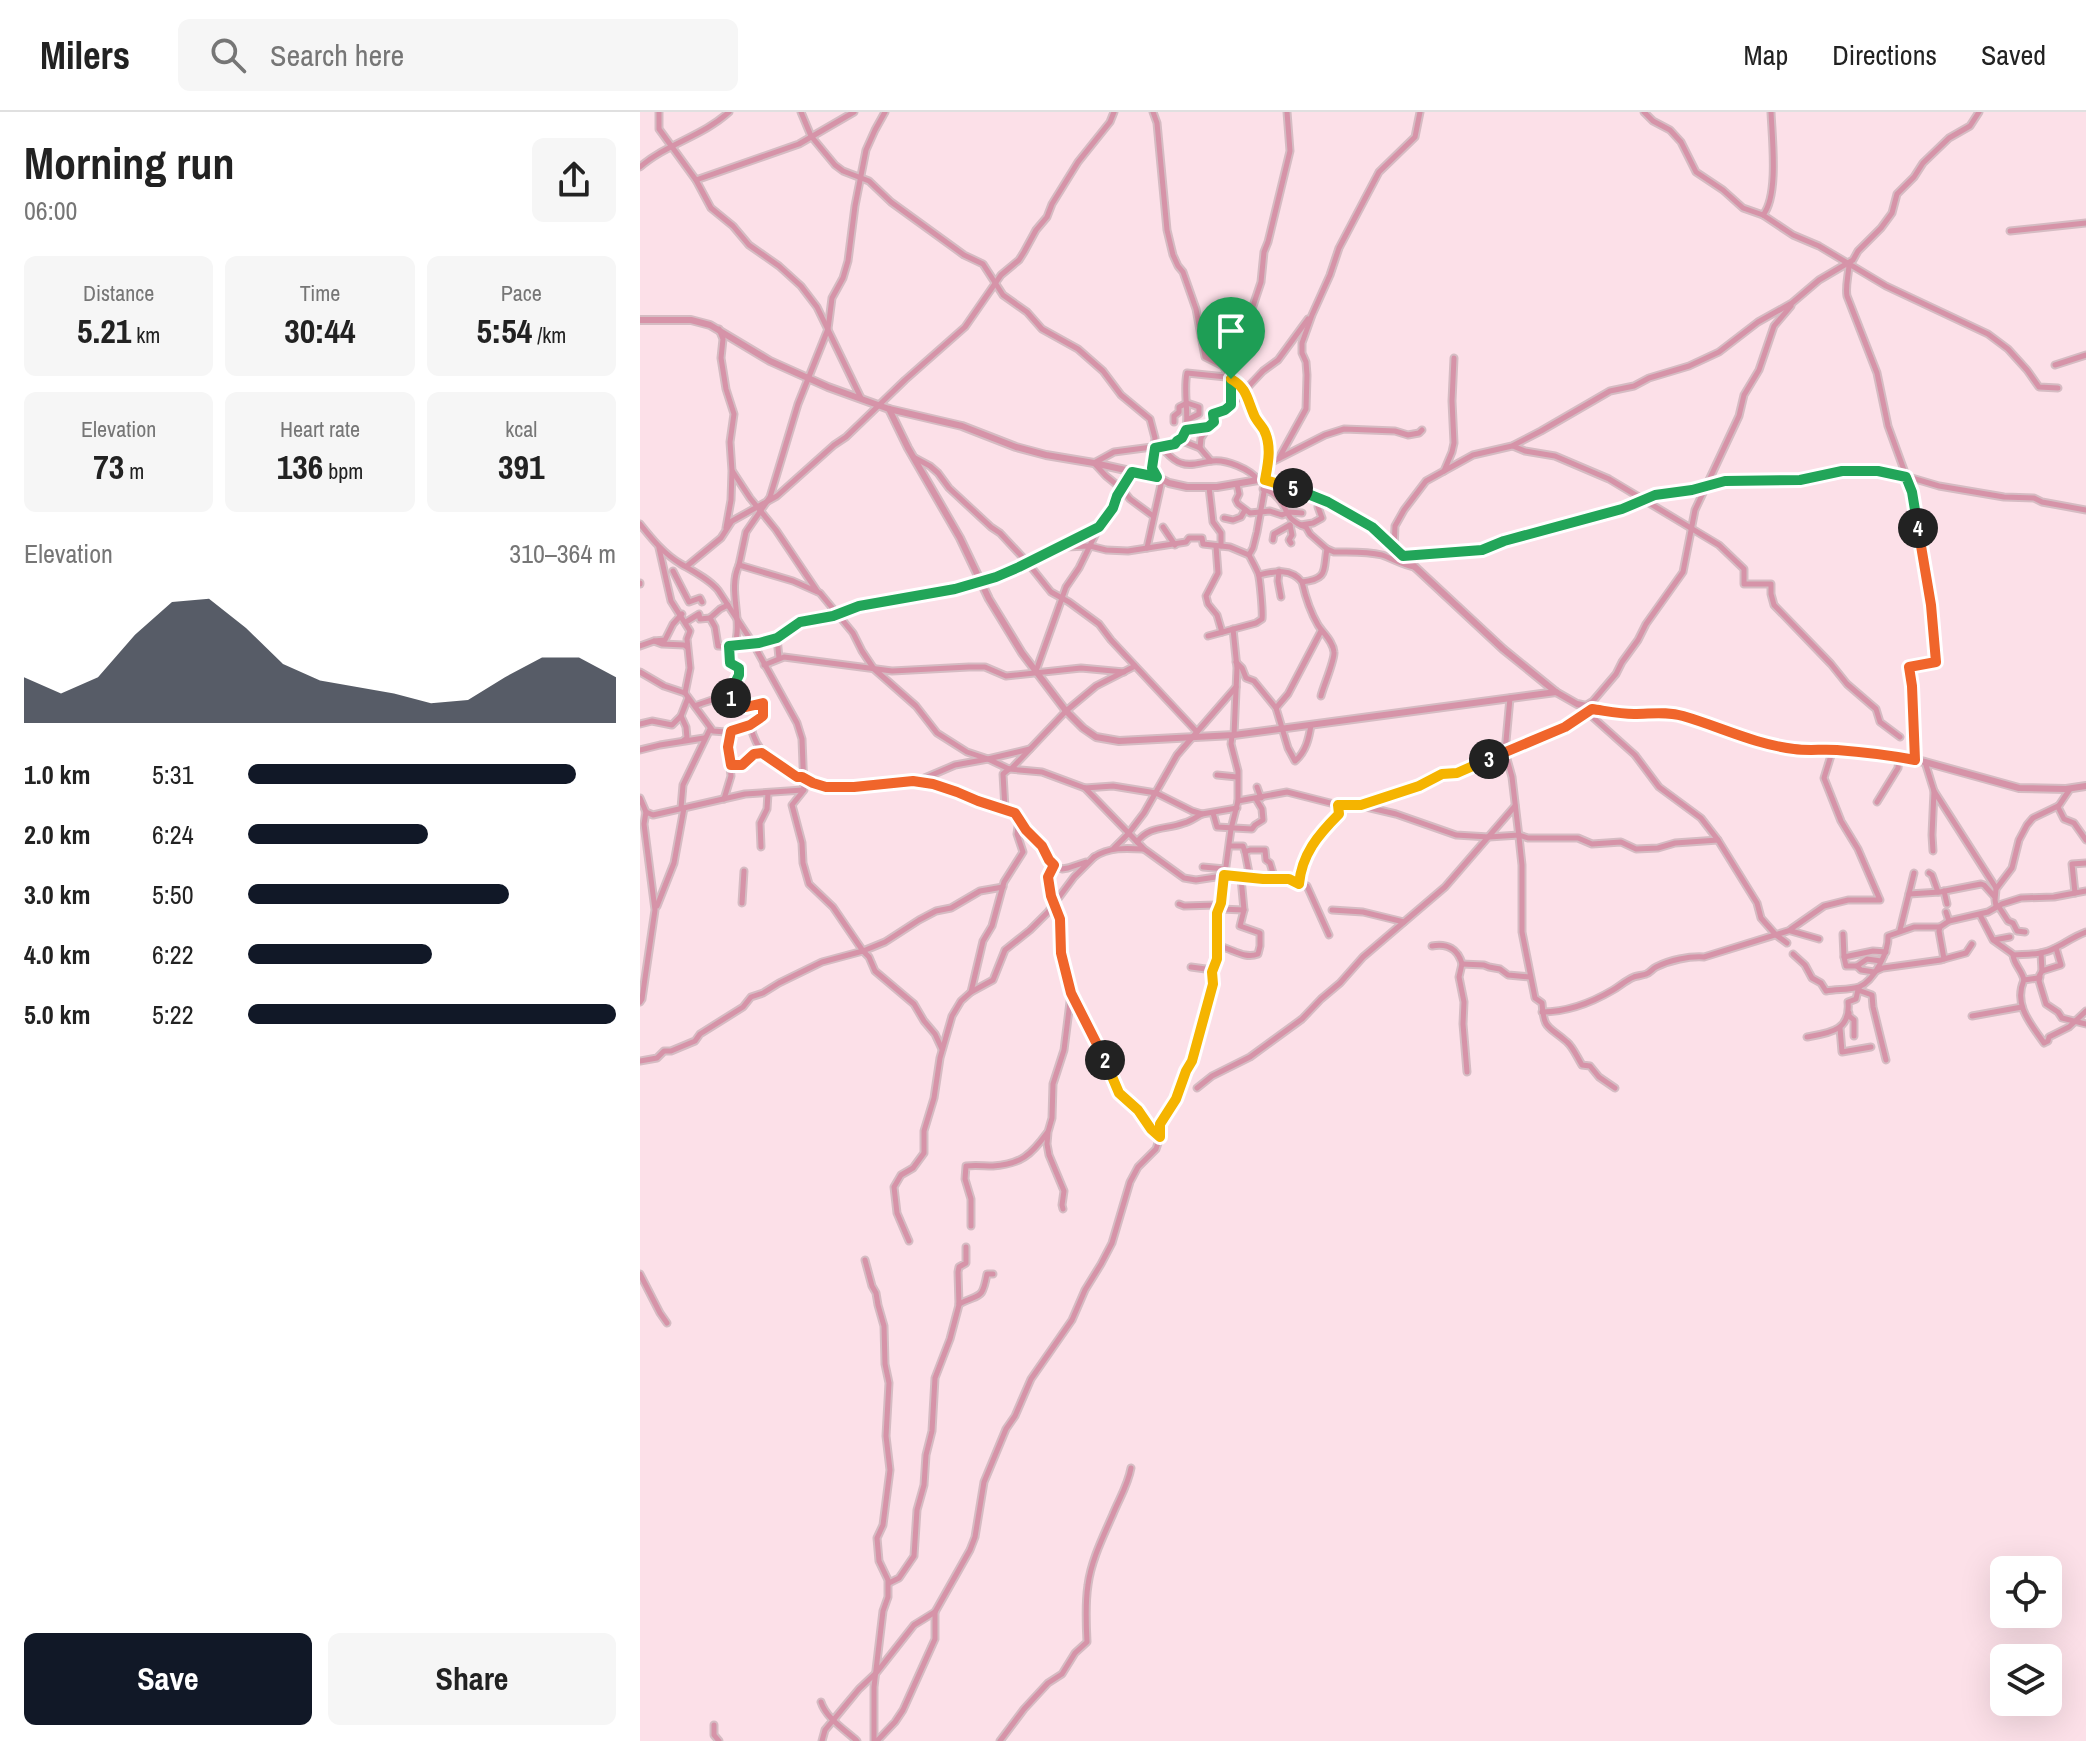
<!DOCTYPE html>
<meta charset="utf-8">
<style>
:root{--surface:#fff;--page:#f6f6f6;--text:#222;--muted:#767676;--line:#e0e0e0;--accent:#111827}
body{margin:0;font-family:"Archivo Narrow",sans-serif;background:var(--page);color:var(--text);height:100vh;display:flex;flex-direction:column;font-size:30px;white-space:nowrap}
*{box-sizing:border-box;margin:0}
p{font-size:26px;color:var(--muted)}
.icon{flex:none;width:44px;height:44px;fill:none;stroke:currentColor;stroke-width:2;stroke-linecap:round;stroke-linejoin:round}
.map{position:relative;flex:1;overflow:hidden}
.drawer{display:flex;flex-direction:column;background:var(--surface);width:640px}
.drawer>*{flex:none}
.controls{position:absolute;left:1350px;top:1444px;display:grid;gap:16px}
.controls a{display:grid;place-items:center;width:72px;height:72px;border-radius:12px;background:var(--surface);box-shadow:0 8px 32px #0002;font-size:40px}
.pin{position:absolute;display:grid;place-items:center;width:68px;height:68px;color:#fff;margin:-82px -34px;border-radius:50% 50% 50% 0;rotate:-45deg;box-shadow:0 0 8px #0007}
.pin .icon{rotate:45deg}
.km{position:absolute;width:40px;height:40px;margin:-20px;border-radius:50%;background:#222;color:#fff;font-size:22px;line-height:40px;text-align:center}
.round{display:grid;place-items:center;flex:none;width:84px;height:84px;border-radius:12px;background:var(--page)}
.headline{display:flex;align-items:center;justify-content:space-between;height:136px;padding:0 24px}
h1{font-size:44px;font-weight:700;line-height:60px}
.stats{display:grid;grid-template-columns:repeat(3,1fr);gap:12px;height:136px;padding:8px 24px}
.stats div{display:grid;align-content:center;border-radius:12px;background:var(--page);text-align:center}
.stats b{font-size:34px;font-weight:700}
.stats small{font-size:22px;font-weight:400}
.stats p{font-size:22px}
.chart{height:224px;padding:16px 24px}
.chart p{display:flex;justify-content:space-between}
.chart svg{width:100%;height:144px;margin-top:8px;fill:var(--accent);opacity:.7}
.cta{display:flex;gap:16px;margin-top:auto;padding:16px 24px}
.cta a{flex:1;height:92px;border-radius:12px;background:var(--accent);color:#fff;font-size:32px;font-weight:700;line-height:92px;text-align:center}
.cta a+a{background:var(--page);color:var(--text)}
ul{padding:0 24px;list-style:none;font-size:26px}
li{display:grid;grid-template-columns:128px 96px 1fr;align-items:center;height:60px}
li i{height:20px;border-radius:10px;background:var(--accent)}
header{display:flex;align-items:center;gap:48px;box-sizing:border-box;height:112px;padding:0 40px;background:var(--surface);border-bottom:2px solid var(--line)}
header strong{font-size:38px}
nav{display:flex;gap:44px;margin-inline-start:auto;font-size:28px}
.search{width:560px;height:72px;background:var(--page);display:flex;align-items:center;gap:20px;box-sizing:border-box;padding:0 28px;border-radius:12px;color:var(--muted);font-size:30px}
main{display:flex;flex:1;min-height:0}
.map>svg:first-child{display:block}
</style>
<header>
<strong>Milers</strong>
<div class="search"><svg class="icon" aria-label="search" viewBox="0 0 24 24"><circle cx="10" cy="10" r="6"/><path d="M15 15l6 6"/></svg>Search here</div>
<nav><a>Map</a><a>Directions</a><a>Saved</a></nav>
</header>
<main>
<section class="drawer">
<div class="headline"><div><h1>Morning run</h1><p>06:00</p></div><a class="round"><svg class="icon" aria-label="share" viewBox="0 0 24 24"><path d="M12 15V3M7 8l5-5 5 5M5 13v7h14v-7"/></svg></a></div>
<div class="stats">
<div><p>Distance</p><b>5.21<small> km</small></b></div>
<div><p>Time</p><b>30:44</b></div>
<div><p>Pace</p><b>5:54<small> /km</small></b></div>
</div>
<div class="stats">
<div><p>Elevation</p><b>73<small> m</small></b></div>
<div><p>Heart rate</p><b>136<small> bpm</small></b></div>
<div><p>kcal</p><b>391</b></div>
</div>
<div class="chart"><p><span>Elevation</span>310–364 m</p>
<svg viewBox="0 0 160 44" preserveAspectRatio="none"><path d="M0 44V30L10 35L20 30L30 17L40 7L50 6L60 15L70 26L80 31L90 33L100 35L110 38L120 37L130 30L140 24L150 24L160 30V44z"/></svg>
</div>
<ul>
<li><b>1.0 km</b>5:31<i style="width:89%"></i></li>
<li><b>2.0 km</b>6:24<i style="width:49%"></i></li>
<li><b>3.0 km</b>5:50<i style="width:71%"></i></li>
<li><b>4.0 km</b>6:22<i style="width:50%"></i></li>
<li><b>5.0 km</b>5:22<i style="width:100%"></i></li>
</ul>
<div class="cta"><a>Save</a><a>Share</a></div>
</section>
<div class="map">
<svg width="1446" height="1629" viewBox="0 0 1446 1629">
<rect width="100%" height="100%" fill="#fce0e8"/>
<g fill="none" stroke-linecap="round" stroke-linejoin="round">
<g stroke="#d5bcc3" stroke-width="9">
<g id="minor">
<polyline points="19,0 19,17 56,68 71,96 93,114 109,133 139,154 161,174 177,195 221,286"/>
<polyline points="161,0 171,24 195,53 203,59 229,69 251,90 324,143 343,152 363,183 387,200 402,217 438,237 463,259 481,283 510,307 515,326 512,359 517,365"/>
<polyline points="245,0 235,18 226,38 215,94 208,149 203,166 192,186 188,217 158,292 130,385 106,420 99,453 153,469 180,481 213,521 222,539 234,557 276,594 297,621 327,640 348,647 390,637"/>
<polyline points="513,0 517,11 527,118 533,143 538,154 543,160 556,197 565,245 583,254 590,266"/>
<polyline points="1004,0 1013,9 1030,18 1041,30 1056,60 1083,78 1103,96 1123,103 1153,123 1179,134 1246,174 1348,222 1368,237 1387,258 1399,275 1418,276"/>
<path d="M0,55c26,-23 63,-31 89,-55"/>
<polyline points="56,68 159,32 214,0"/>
<path d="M1123,103c16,-19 9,-78 8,-103"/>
<polyline points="1370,119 1446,111"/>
<path d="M1209,151c0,11 -4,23 -2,33l30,77 11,53 24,66 19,113 5,57 -27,5 3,19 3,74"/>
<polyline points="79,217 83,227 81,246 86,277 94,302 90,330 92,359 91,388 86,416"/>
<polyline points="1415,253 1446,243"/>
<polyline points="591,292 593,279 591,262 605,233 611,200 621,170 624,140 628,130 650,39 647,0"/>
<polyline points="534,310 534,304 539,300 539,295 547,291 559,295 559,302 549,307"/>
<path d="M546,318c3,-18 -3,-39 1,-57l39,4 14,7 9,13 5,19 11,16 4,32 -12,68 -4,16 -4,7"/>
<polyline points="542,326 545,330 560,336 571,349"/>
<polyline points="873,334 885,339 915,344 969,367 1079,433 1104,457 1104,472 1131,472 1131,482 1134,493 1191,552 1207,572 1236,597 1240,610 1260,625"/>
<path d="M521,335c6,6 12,14 20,16 10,4 21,-1 31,-2 14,-2 38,8 46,19"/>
<polyline points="560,336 561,326 568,315"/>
<polyline points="275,346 290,354 298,361 309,376 351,415 360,421 387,450 411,480 429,490 459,512 471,528 557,620"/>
<polyline points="639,346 666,297 667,263 666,250 662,241 662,231 672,203 690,163 699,136 739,60 775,25 780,0"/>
<polyline points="630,351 685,323 704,317 755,319 768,323 779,321 782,318"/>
<polyline points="804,359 833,343 872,334 901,319 970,279 994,274 1009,266 1049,254 1079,240 1118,210 1152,191 1179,168 1213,148 1218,139 1241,116 1252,101 1257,82 1274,65 1283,51 1309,26 1330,14 1339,0"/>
<polyline points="93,360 110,386 136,418 177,479"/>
<polyline points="597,372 599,382 596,388 598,392 610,401 630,399 642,403 649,400 662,401"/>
<polyline points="569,375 573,410 581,421 581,434"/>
<path d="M623,377c3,1 11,4 13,7 13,11 7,24 30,31l4,7 17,15"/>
<polyline points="513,404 490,387 482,377 466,364 454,351 474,340 535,332 537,329 542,326 546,318 568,315 574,310 575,301 585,298 591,293 623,259 638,248 668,207"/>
<polyline points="584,406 593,408 601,405 605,398"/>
<path d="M0,412c12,15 24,30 41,40 12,7 28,15 37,26l36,55 43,78 5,16 2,51 -12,15 10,38 1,20 6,21 24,23 30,44 22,-9 34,-22 17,-9 15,-3 29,-17 23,-4"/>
<polyline points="650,413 652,423 649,428 651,431"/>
<polyline points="661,413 673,411 682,406 678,395 679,386"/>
<polyline points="523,415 535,433"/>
<polyline points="633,428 634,422 650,413"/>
<polyline points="427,433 457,417"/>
<polyline points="576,434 578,461 566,484 568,492 577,503 582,520"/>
<polyline points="19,436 31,489 50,519 47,527 50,556 45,581"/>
<polyline points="507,436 522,368"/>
<polyline points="754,437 755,414 764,398 786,369 804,359 812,340 814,331 812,289 814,246"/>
<polyline points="763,444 842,438 864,429 982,397 1015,383 1052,378 1085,369 1160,368 1202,359 1255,361 1299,374 1364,385 1394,386 1402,390 1446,398"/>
<polyline points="47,454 81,426 92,409 137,384 194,333 206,325 265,268 325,215 361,163 379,148 384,140 396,118 407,105 412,92 438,50 470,10 474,0"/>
<polyline points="33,459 49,490 60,486 62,490"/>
<polyline points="639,459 638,469 641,485"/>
<path d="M619,463c16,-4 32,-7 43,7 27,-3 21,-12 25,-33l7,3c16,0 32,-1 48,3 11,4 21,10 32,12"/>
<path d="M662,470c3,13 9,31 16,43 5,8 15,16 16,27 1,8 -11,35 -13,44"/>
<polyline points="0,471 0,472"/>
<polyline points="70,506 80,497 88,493"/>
<path d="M46,510l13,-8 1,5 10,-1 5,9 3,19 22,1 19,-4 18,-5 23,-16 33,-6 26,-10 96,-17 41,-12 68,-30 26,-1 16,4 22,1 58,-9 3,-4h13l1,6 27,3 19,8c3,6 6,11 9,18 2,5 5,40 4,46l-6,4 -48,13"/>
<polyline points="593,517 597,556 594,623"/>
<polyline points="137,526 139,546"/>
<polyline points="14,529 22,532 44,533 47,535"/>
<polyline points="0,534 14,529 25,528 33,512 42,502"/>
<path d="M94,535c10,-27 -7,-56 5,-82"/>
<path d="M596,550l6,6 4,10 8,3 22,27 12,40 7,13c11,-9 14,-23 16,-36"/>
<polyline points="124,553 144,545 252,559 329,555 345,555 366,564 441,556 484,560"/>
<polyline points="396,559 426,475 439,456 459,415 473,396 477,384 492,360"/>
<path d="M0,560l24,14 21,7 28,38 13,1 24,-7c2,4 2,8 4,12 7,20 27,29 43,40h5l11,6 13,4 67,-3 27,-4 35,-15 33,-6 21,10 33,3 43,16 28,-2 43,7 36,18 10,3 35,-6"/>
<polyline points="90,581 93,588 103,587 106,595 123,591 123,604 110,613"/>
<path d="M870,586l-5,54 7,25 7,60 3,28v67l13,66 7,5c2,28 6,22 25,39 6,5 10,15 15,23l8,1 9,11 16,11"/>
<path d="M55,594c21,-9 43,-8 44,-38l-9,-5 -1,-17"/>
<polyline points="945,594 953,589 976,562 982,550 998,528 1006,512 1043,460 1055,398 1099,304 1104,283 1119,258 1134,214 1151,194"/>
<polyline points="636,596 648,582 681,519"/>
<polyline points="947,600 995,643 1019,675 1061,706 1078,728 1117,791 1121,806 1136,823 1147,831"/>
<polyline points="41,604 46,615 47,626 44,628"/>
<polyline points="0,612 12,609 32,613 41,604 48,586"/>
<polyline points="0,638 20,633 64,626"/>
<polyline points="1285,650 1294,679 1292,723 1293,739"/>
<polyline points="91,653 102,653 114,642 122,641"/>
<polyline points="372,656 426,599 456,574 495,554"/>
<polyline points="577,663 597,665"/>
<polyline points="278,670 307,676 375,701 386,718 402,734 409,748 414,753 422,757 428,756 446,750"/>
<polyline points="617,675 621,686"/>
<polyline points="445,676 504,737 544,766 556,768 589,763 623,767 649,767 667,774 689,823"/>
<polyline points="1430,677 1418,695 1424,707 1434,711 1446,728"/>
<polyline points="1294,679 1356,776"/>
<polyline points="0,686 6,700 13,703 105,682 163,678"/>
<polyline points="84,687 91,664 88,635 91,619"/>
<polyline points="598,689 647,680 698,693 721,693 779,674 802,662 817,661 925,615 952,597"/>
<polyline points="1237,690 1258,656 1259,645"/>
<polyline points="722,694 756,702 816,723 849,725 879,723 888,726 938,726 952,732 981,730 996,737 1018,736 1035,731 1078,728"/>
<polyline points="41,696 43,673 70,617"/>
<polyline points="365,697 363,662 369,657"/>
<polyline points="573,701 577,715 612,717 615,713 623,708 622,697 616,687"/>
<path d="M497,730c13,-17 29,-12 47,-19 6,-1 12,-6 18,-9"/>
<polyline points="590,734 603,734 605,740 610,738 625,738 626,748 630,751 635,768"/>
<polyline points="121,735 120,711 127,697 128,681"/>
<polyline points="474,736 488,722 504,701 537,643 596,575"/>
<polyline points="605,740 610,766"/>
<path d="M454,745c15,-10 32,-9 49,-8"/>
<polyline points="414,753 408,765 411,784 420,807 421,841 431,881 479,981 498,998 511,1017 519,1024"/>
<polyline points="563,755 585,757"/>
<polyline points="1289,761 1292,763 1298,780"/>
<path d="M659,772c3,-30 19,-49 40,-70l-1,-9"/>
<polyline points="1304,779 1307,792"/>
<polyline points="1435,781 1432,752 1446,751"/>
<polyline points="1269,782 1300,780 1341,772 1344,773 1354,784"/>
<polyline points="102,791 104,759"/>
<polyline points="539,792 544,794 576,793 579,795"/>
<polyline points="17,794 34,751 44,696"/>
<polyline points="580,797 604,798"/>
<polyline points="692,798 723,800 764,810"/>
<polyline points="1306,800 1309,809"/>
<path d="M1340,803l13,25 21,15c13,-1 29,0 41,-7 10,-5 20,-12 31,-16"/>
<polyline points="1260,818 1274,761"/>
<polyline points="1385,820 1377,819 1373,811 1368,809 1359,795 1356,794 1355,788 1356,777 1372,756 1379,728 1387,713 1393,706 1418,694"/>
<polyline points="1203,822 1204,845"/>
<polyline points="1179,827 1151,819 1151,817 1184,794 1208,788 1240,788 1218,737 1201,709 1184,666 1193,637"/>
<polyline points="1354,828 1370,825"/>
<path d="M792,834c15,-3 26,3 30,18l-3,13 5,25 -1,22 4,48"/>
<path d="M1416,836l5,17 -19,6 -4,7 -14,2c-11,25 7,44 20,63l4,-2 1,-4 20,-10 17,-16"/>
<path d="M578,839l4,-4c12,3 23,12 36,7l2,-8v-13l-20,-7 4,-16 -3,-32"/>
<polyline points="1246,840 1233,839 1204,845 1206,854 1217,854 1221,858 1234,860 1243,856 1301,848 1304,847 1299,819 1300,815 1309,809 1348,800 1362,792 1381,786 1414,785 1446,779"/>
<polyline points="1401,841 1402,859"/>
<path d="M1153,842l12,11 7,13 9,5 5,8c10,-2 23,-1 33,-4 15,-6 30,-36 29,-51l26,-9h26"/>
<path d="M1373,843c1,10 9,15 11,25"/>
<polyline points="1304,847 1326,841 1332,832"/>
<polyline points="822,852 844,853 849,855 860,857 868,863 890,865"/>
<polyline points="1217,854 1227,847 1241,849"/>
<polyline points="551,855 573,858"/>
<polyline points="1400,865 1399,869 1406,892 1418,900 1422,906 1446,912"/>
<polyline points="1219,876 1218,878 1232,883 1233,895 1246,948"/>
<polyline points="331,880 343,829 352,814 364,770 383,740 377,722 379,708"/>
<polyline points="0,890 2,887 15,798 4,712 6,700"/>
<path d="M902,900c26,0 49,-9 71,-22 7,-4 13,-10 21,-13 2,-1 10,-2 12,-3 4,-1 6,-5 10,-7 14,-7 33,-11 48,-10l87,-27"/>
<polyline points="1209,901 1209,904 1214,908 1214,924"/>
<polyline points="1332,904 1382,895"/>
<polyline points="1200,916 1202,940 1231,935"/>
<path d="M1167,925c22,-4 44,-6 41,-35l8,-3 2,-9"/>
<polyline points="0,949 17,946 24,939 31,939 55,929 60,922 103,895 111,885 123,881 139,871 182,850 223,839 229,845 235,859 274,892 284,909 295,922 302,937"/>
<polyline points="557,976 572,964 610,945 662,907 681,887 700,871 723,845 805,775 875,694"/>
<polyline points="423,1097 422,1093 424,1079 409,1043 407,1032 408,1020 412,1006 413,972 424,938 431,882"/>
<path d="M331,1114v-27l-6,-20 1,-13c9,-1 18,0 27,0 28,-2 38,-11 54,-33"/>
<polyline points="269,1129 257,1101 254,1075 261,1063 273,1056 284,1041 284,1019 294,986 300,946 312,904 321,889 331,880 353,868 365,838 390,818 408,800 434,765 454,745"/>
<polyline points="225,1148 232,1174 236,1181 238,1193 244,1214 245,1252 249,1271 246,1324 250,1358 243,1413 237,1426 239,1449 248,1468 248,1485 243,1499 234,1575 234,1629"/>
<polyline points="0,1162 20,1201 27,1211"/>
<path d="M319,1192c21,-11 23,-3 28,-30h6"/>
<polyline points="249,1471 259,1466 274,1444 277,1398 284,1373 286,1343 292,1319 295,1266 310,1227 319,1193 318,1160 319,1155 326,1151 326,1135"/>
<path d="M181,1590c5,16 24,28 36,39"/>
<polyline points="74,1613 74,1623 79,1629"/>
<path d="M182,1629l3,-11 10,-12 24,-29 18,-17 37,-47 21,-13 35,-62 5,-13 9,-55 22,-53 9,-13 16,-37 41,-59 13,-30 16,-26 11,-21 18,-61 8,-15 18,-18 4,-12v-13l16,-25 10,-28 6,-10 21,-77c-1,-11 1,-17 4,-27 4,-18 -2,-36 4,-54l10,-74 7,-28v-30l-7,-27 1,-8"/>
<polyline points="237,1629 255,1610 263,1598 295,1527 295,1500"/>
<path d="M360,1629l24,-32 24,-26 14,-9 13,-21 12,-11c-1,-19 -2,-38 1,-57 3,-24 15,-48 25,-71 6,-15 15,-29 18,-46"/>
</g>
</g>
<g stroke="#d5bcc3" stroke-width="10">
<g id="tertiary">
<polyline points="0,208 51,208 70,213 130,249 188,275 249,297 322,314 376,335 406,343 454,351 517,365 529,371 547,375 577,375 618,368 636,370 688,390 732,415 863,537 916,580 937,592 978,601 1024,601 1041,603 1100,625 1129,633 1155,637 1193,637 1250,643 1285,650 1379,676 1426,677 1446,674"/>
<polyline points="249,297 268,336 320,426 349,487 382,541 426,599 443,616 456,625 479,629 594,623 916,580"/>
</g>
</g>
<use href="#minor" stroke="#d693a8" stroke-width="5"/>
<use href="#tertiary" stroke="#d693a8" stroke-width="6"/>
</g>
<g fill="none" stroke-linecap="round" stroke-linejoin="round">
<g stroke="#fff" stroke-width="16">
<polyline id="split-1" points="91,586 90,581 99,563 99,556 90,551 89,534 119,531 137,526 160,510 193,504 219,494 315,477 356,465 379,455 459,415 473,396 477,384 492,360 517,365 512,356 515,336 535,332 537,329 542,326 546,318 568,315 574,310 573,302 585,298 591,293 591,267"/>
</g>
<g stroke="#fff" stroke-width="16">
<polyline id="split-2" points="91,586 103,587 106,595 123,591 123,604 110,613 91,619 88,635 91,653 102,653 114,642 122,641 157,665 162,665 173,671 186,675 214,675 273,669 293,672 317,680 338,689 375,701 386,718 402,734 409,748 414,753 408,765 411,784 420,807 421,841 431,881 465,948"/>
</g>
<g stroke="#fff" stroke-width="16">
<path id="split-3" d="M465,948l14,33 19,17 13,19 9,8v-13l16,-25 10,-28 6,-10 21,-77 -1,-12 5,-13v-46l4,-10 3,-28 39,4h26l10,5c3,-30 19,-49 40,-70l-1,-9h23l58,-19 23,-12 15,-1 32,-14"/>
</g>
<g stroke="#fff" stroke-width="16">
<path id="split-4" d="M849,647l76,-32 27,-18c14,2 28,5 42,5 17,0 33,-3 49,2 38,11 71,28 111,33 14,2 28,0 43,1 26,2 52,5 78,10l-3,-74 -3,-19 27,-5 -5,-57 -13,-77"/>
</g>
<g stroke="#fff" stroke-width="16">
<polyline id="split-5" points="653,376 688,390 732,415 763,444 842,438 864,429 982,397 1015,383 1052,378 1085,369 1160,368 1202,359 1238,359 1266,365 1272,380 1278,416"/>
</g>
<g stroke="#fff" stroke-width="16">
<path id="split-6" d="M591,267c16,9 16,20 23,36 2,5 7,10 10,15 8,16 4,34 1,50l28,8"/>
</g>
<use href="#split-1" stroke="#22a559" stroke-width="10"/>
<use href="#split-2" stroke="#f0652b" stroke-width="10"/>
<use href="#split-3" stroke="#f5b400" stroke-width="10"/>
<use href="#split-4" stroke="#f0652b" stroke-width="10"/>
<use href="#split-5" stroke="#22a559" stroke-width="10"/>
<use href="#split-6" stroke="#f5b400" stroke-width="10"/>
</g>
</svg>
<div class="controls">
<a><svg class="icon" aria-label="locate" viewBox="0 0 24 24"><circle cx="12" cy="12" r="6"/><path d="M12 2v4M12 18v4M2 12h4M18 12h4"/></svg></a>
<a><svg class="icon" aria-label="layers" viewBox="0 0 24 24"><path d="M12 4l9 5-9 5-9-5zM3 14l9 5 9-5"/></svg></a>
</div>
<div class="pin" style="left:591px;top:267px;background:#1e9e55"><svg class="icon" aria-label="arrive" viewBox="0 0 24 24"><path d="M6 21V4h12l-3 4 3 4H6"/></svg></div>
<b class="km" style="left:91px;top:586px">1</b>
<b class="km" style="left:465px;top:948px">2</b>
<b class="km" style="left:849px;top:647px">3</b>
<b class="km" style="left:1278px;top:416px">4</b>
<b class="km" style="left:653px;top:376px">5</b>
</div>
</main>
